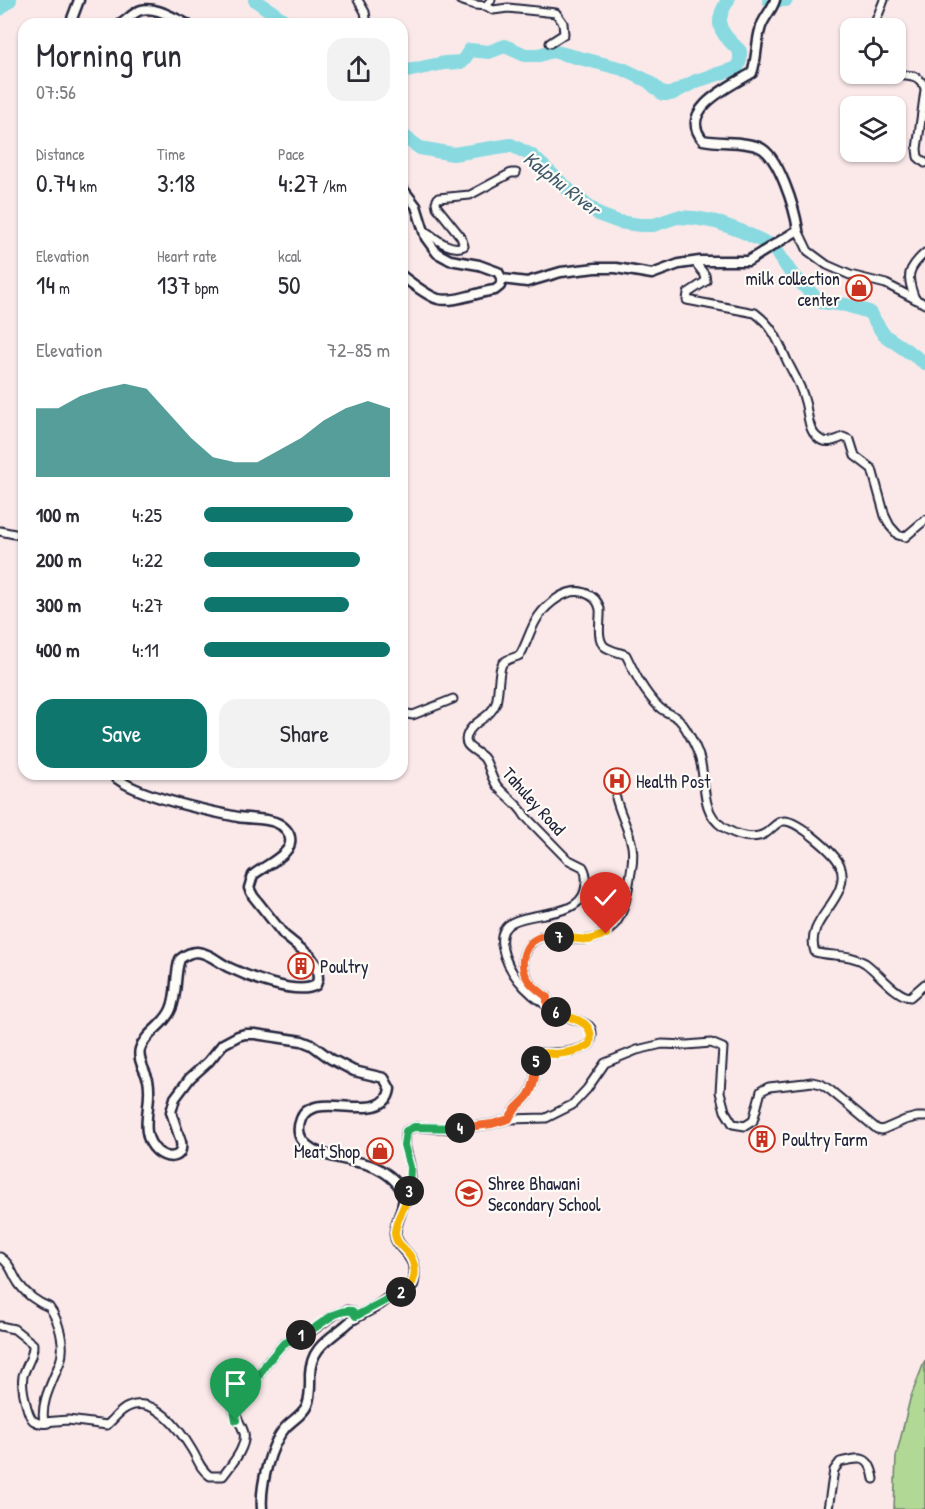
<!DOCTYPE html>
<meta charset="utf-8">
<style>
:root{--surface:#fff;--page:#f2f2f3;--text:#2b2b33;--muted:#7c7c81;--accent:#0f766e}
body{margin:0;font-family:"Patrick Hand",sans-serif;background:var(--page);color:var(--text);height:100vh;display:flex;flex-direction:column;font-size:22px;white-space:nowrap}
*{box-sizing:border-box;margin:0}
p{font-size:20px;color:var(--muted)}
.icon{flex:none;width:33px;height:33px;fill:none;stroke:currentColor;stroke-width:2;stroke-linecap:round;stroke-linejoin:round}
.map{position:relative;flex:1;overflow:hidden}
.details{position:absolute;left:18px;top:18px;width:390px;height:762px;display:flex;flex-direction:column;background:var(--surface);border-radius:18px;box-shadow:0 2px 4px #0004}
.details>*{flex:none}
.buttons{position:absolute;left:840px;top:18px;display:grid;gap:12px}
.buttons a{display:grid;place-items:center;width:66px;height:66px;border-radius:12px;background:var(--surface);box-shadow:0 2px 4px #0004;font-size:30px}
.pin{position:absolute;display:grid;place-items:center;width:51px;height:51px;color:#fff;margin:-62px -26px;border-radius:50% 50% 50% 0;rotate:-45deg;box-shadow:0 0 6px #0007}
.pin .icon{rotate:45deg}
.km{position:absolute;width:30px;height:30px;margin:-15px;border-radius:50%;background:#222;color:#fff;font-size:16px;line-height:30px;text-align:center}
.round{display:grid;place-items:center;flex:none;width:63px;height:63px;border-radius:18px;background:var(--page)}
.overview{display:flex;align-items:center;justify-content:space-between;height:102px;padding:0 18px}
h1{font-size:33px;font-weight:600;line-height:45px}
.stats{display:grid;grid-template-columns:repeat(3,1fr);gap:9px;height:102px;padding:6px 18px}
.stats div{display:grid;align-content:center}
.stats b{font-size:26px;font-weight:600}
.stats small{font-size:16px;font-weight:400}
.stats p{font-size:16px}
.chart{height:168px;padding:12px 18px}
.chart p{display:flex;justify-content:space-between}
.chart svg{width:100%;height:108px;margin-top:6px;fill:var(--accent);opacity:.7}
.primary-button{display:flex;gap:12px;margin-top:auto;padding:12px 18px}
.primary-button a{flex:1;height:69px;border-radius:18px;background:var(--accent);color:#fff;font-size:24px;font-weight:600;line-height:69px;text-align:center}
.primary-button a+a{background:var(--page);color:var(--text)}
ul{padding:0 18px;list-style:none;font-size:20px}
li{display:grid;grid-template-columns:96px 72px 1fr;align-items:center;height:45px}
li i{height:15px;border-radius:8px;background:var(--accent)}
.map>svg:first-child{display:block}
</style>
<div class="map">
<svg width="925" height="1509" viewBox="0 0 925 1509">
<rect width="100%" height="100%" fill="#fbe9ea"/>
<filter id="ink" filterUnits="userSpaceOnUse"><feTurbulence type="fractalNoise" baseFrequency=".0167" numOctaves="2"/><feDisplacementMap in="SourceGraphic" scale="12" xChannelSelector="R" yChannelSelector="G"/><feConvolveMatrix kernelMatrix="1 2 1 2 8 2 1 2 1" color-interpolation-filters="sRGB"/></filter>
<g filter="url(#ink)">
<polygon fill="#b1d995" stroke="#6a7e68" stroke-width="1.5" points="925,1360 925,1509 894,1509 896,1457 910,1399"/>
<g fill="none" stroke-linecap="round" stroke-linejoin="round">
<g stroke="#88dae0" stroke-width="14">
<polyline points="255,0 289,24"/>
<polyline points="769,0 786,0"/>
<polyline points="0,9 10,0"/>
<path d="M402,72l42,-9 18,-1 8,-12 19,2 16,-6 20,9h14l13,-4 71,18 25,12 15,13h8l25,-13 41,-13 3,-8v-9c-19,-18 -28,-26 -12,-51"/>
<polyline points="402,135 420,148 453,154 511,145 531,155 571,192 600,215 619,222 640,225 654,225 677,217 695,218 716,222 741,231 773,246 791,273 820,302 846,305 869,312 884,335 925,363"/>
</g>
<g stroke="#22223b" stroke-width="11">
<g id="minor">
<polyline points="358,0 365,12 367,24"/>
<polyline points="460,0 475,5 486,6"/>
<polyline points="491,0 486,6 493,10 508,8 556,13 563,23 564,34 550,43"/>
<polyline points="873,28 884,0"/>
<path d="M894,74c14,2 25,-1 31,14"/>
<polyline points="925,90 917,149 918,157 925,163"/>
<path d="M424,230c11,8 26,22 40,16l-3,-9 -24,-30 -1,-5 2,-4 32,-3 41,-22h5"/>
<polyline points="798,230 808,251 827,265 850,275 886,284 925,304"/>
<path d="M695,262l10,13 1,6 -18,12 -1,7 68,13c19,14 24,30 33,50 7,13 14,25 17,39 3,10 3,28 12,35 8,8 17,4 26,0l7,3 5,16 17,13 13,47 5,10 8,9 7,2 20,-17"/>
<path d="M915,299c-9,-23 -8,-30 10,-46"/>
<polyline points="0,531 24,536"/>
<polyline points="402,713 413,715 453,699"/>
<path d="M547,1005v-8c-6,-5 -13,-9 -17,-15 -13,-17 -8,-37 11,-45 16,-6 34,6 50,2 30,-7 35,-35 39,-61 2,-11 4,-21 2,-32 -3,-16 -12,-32 -16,-48"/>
<path d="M509,1119c6,-13 11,-14 19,-23 8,-12 7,-26 9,-40l4,-3c16,0 36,0 49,-9 2,-6 4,-13 -1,-18 -6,-5 -18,-7 -25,-11 -28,-13 -57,-38 -62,-70 -7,-44 74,-17 83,-55 2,-8 2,-16 -2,-23l-16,-8 -42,-43c-7,-13 -19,-19 -28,-30 -7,-9 -8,-23 -14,-29 -8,-8 -22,-10 -15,-24 6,-13 23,-15 28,-30 3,-9 2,-35 7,-40 5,-5 12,-5 17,-8 7,-12 10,-26 18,-38 9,-13 30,-31 47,-24 8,3 13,7 15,16 1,11 -4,28 4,37 6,5 15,6 22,9 9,19 18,38 34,53 5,4 11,6 16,9 8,5 20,30 23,39 8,23 0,55 24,71 12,8 30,14 43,6 6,-4 11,-12 18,-12 13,-1 51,32 56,44 13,34 -37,54 -25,87 17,5 34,1 50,11 13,9 31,33 45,34l15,-13"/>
<path d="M403,1208c7,-13 9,-29 7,-43 -2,-13 -8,-21 -4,-34l9,-4 38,2 39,-5 17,-5 37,-1 26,-13 15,-16 18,-26 32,-13 25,-6 25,1 24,-2 12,5 -3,44 5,19 8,13 12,2 8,-5 8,-30 8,-4 36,-4 7,-1 9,2 9,6 47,39 5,1 23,-10 12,-3h8"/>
<path d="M0,1257c11,7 12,17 19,27 7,10 19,19 30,23 10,13 17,39 11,55 -7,19 -20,40 -16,60l24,-2 39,5c7,-6 13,-15 21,-18 27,-12 52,23 64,43 6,10 8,19 18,26h13c8,-11 24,-29 21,-43 -4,-15 -14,-18 -9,-36l17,-10 14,-23 17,-20 29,-13 24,-17 11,-4 5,1 4,5"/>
<path d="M0,1326l14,3 19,15c1,12 -7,21 -10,32 -2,9 4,41 11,45 5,3 9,3 14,2"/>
<path d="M828,1509l6,-39 6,-8c21,-5 30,-7 34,17"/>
</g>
</g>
<g stroke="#22223b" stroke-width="13">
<g id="tertiary">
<polyline points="70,24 79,0"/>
<path d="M121,24c6,-4 13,-12 20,-14 15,-4 32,8 46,14"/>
<path d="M402,188l14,18 10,32 11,15 13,7 29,5 19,7 4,7 -2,7 -5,4c-18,2 -40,13 -57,9 -10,-3 -27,-16 -36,-23"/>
<path d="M502,279l25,3 34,-10 35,-4h20l36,6 27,-10 21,-3h48l50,-31c-3,-20 -19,-75 -39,-83 -17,-7 -38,-3 -56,-7 -27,-30 29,-55 49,-67 5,-14 4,-29 8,-43 2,-11 12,-19 15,-30"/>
<path d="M112,774c19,21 96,37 126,43 12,2 26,1 37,5 8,3 17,11 15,21 -1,12 -27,24 -37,32l-4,13 4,8 31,39 26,21 7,10 1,13 -2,6c-19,11 -67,-8 -86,-17 -11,-5 -20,-15 -33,-16 -6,0 -12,3 -17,7 -6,16 -2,35 -9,50 -6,16 -26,24 -31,40 -3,10 5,21 8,31 6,23 -12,52 9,71 11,9 27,8 24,-9l-10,-30 4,-14 15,-20 18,-16 15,-18 15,-8 7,-2h10l47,7 10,4 19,14 23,12 30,7 6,11c-5,39 -77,-2 -89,30 -14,36 44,39 65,45 12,3 26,12 33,22 12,15 -4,32 -4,48 1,14 18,19 19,34 0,6 1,13 -2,18 -4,6 -14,7 -20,10 -6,3 -10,7 -15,10 -11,7 -22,10 -31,19 -18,15 -35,23 -36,49 0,10 1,21 -3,31 -4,10 -15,15 -22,23 -15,17 -25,58 -23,81"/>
</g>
</g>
<use href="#minor" stroke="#fdfcf7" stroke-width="7"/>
<use href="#tertiary" stroke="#fdfcf7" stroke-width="8"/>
</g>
</g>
<g fill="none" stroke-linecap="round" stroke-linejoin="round" filter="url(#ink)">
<g stroke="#fff" stroke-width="12">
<polyline id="split-1" points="236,1420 233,1404 235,1397 252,1387 266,1364 283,1344 301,1335"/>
</g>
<g stroke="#fff" stroke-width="12">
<path id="split-2" d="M301,1335c18,-5 31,-27 51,-24l4,5 45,-24"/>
</g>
<g stroke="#fff" stroke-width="12">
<path id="split-3" d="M401,1292c15,-5 17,-23 9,-36 -6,-9 -15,-12 -15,-24 1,-14 12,-27 14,-41"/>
</g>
<g stroke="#fff" stroke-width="12">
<polyline id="split-4" points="409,1191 410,1167 404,1145 406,1131 414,1127 460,1128"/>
</g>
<g stroke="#fff" stroke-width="12">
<path id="split-5" d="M460,1128l32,-4 17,-5c5,-12 12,-14 19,-23 7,-10 8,-23 8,-35"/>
</g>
<g stroke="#fff" stroke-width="12">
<path id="split-6" d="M536,1061l1,-5c6,-5 12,-2 19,-2 10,-1 26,-4 34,-10 5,-24 -16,-24 -34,-32"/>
</g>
<g stroke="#fff" stroke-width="12">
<path id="split-7" d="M556,1012l-9,-7v-8c-6,-5 -14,-10 -18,-16 -12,-17 -6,-41 16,-45 4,-1 10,1 14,1"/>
</g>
<g stroke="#fff" stroke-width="12">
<polyline id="split-8" points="559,937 589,940 606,934"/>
</g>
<use href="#split-1" stroke="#22a559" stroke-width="8"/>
<use href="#split-2" stroke="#22a559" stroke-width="8"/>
<use href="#split-3" stroke="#f5b400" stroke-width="8"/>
<use href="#split-4" stroke="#22a559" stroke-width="8"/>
<use href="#split-5" stroke="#f0652b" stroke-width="8"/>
<use href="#split-6" stroke="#f5b400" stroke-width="8"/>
<use href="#split-7" stroke="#f0652b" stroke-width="8"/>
<use href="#split-8" stroke="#f5b400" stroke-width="8"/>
</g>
<defs>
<g id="shop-ring" transform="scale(1.35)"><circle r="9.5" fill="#fdfcf7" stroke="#c8321e" stroke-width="1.5"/><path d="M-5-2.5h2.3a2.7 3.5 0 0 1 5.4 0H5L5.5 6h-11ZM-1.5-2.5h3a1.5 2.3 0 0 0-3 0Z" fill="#c8321e"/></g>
<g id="hospital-ring" transform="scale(1.35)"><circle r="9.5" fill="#fdfcf7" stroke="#c8321e" stroke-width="1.5"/><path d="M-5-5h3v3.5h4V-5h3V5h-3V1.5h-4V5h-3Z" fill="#c8321e"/></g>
<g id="building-ring" transform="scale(1.35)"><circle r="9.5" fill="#fdfcf7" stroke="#c8321e" stroke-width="1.5"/><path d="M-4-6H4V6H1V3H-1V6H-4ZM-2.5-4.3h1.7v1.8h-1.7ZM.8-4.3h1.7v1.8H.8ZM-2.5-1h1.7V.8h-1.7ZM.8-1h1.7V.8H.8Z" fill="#c8321e"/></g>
<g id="school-ring" transform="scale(1.35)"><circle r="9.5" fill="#fdfcf7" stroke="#c8321e" stroke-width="1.5"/><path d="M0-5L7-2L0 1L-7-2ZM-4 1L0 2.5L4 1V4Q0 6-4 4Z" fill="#c8321e"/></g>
</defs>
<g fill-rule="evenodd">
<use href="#shop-ring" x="859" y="288"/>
<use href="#hospital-ring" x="617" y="781"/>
<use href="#building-ring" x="301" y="966"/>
<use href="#building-ring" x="762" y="1139"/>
<use href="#shop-ring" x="380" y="1151"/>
<use href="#school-ring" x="469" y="1193"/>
</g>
<g text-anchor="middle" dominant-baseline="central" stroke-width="4.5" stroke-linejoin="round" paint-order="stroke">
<g font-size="18" fill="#22223b" stroke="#fdfcf7" text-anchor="start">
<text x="840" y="278" text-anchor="end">milk collection<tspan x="840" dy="21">center</tspan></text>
<text x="636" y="781">Health Post</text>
<text x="320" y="966">Poultry</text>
<text x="782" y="1139">Poultry Farm</text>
<text x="360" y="1151" text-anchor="end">Meat Shop</text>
<text x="488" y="1183">Shree Bhawani<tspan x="488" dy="21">Secondary School</tspan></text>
</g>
<g font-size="18" fill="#22223b" stroke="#fdfcf7">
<text transform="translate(534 801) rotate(48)">Tahuley Road</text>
</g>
<g font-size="20" font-style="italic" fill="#41596d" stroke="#fdfcf7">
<text transform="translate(562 183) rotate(38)">Kalphu River</text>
</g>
</g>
</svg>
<div class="buttons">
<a><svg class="icon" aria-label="locate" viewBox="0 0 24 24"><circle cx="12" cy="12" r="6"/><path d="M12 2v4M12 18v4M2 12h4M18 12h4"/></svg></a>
<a><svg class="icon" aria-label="layers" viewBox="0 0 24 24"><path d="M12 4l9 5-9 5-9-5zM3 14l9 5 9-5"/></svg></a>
</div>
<div class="pin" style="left:236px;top:1420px;background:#1e9e55"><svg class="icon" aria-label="arrive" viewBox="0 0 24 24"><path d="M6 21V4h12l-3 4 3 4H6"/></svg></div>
<div class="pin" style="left:606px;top:934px;background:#d93025"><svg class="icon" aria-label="check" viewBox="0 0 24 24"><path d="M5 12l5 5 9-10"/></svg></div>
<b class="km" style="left:301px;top:1335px">1</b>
<b class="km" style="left:401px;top:1292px">2</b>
<b class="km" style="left:409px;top:1191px">3</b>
<b class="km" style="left:460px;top:1128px">4</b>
<b class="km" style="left:536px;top:1061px">5</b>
<b class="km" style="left:556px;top:1012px">6</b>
<b class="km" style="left:559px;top:937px">7</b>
<section class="details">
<div class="overview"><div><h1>Morning run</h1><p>07:56</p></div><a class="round"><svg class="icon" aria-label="share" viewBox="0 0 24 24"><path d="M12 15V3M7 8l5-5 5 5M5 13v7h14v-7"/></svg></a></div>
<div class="stats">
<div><p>Distance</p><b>0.74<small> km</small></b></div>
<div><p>Time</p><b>3:18</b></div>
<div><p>Pace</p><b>4:27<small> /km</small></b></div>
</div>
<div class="stats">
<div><p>Elevation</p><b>14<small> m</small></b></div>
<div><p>Heart rate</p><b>137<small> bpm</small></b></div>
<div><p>kcal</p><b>50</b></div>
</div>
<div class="chart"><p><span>Elevation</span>72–85 m</p>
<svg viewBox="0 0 160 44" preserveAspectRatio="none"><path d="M0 44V16L10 16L20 11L30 8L40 6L50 8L60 18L70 28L80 36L90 38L100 38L110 33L120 28L130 21L140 16L150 13L160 16V44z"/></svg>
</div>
<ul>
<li><b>100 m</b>4:25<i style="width:80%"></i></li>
<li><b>200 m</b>4:22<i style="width:84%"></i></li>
<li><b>300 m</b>4:27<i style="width:78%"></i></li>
<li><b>400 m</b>4:11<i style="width:100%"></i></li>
</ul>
<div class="primary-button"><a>Save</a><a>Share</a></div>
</section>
</div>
